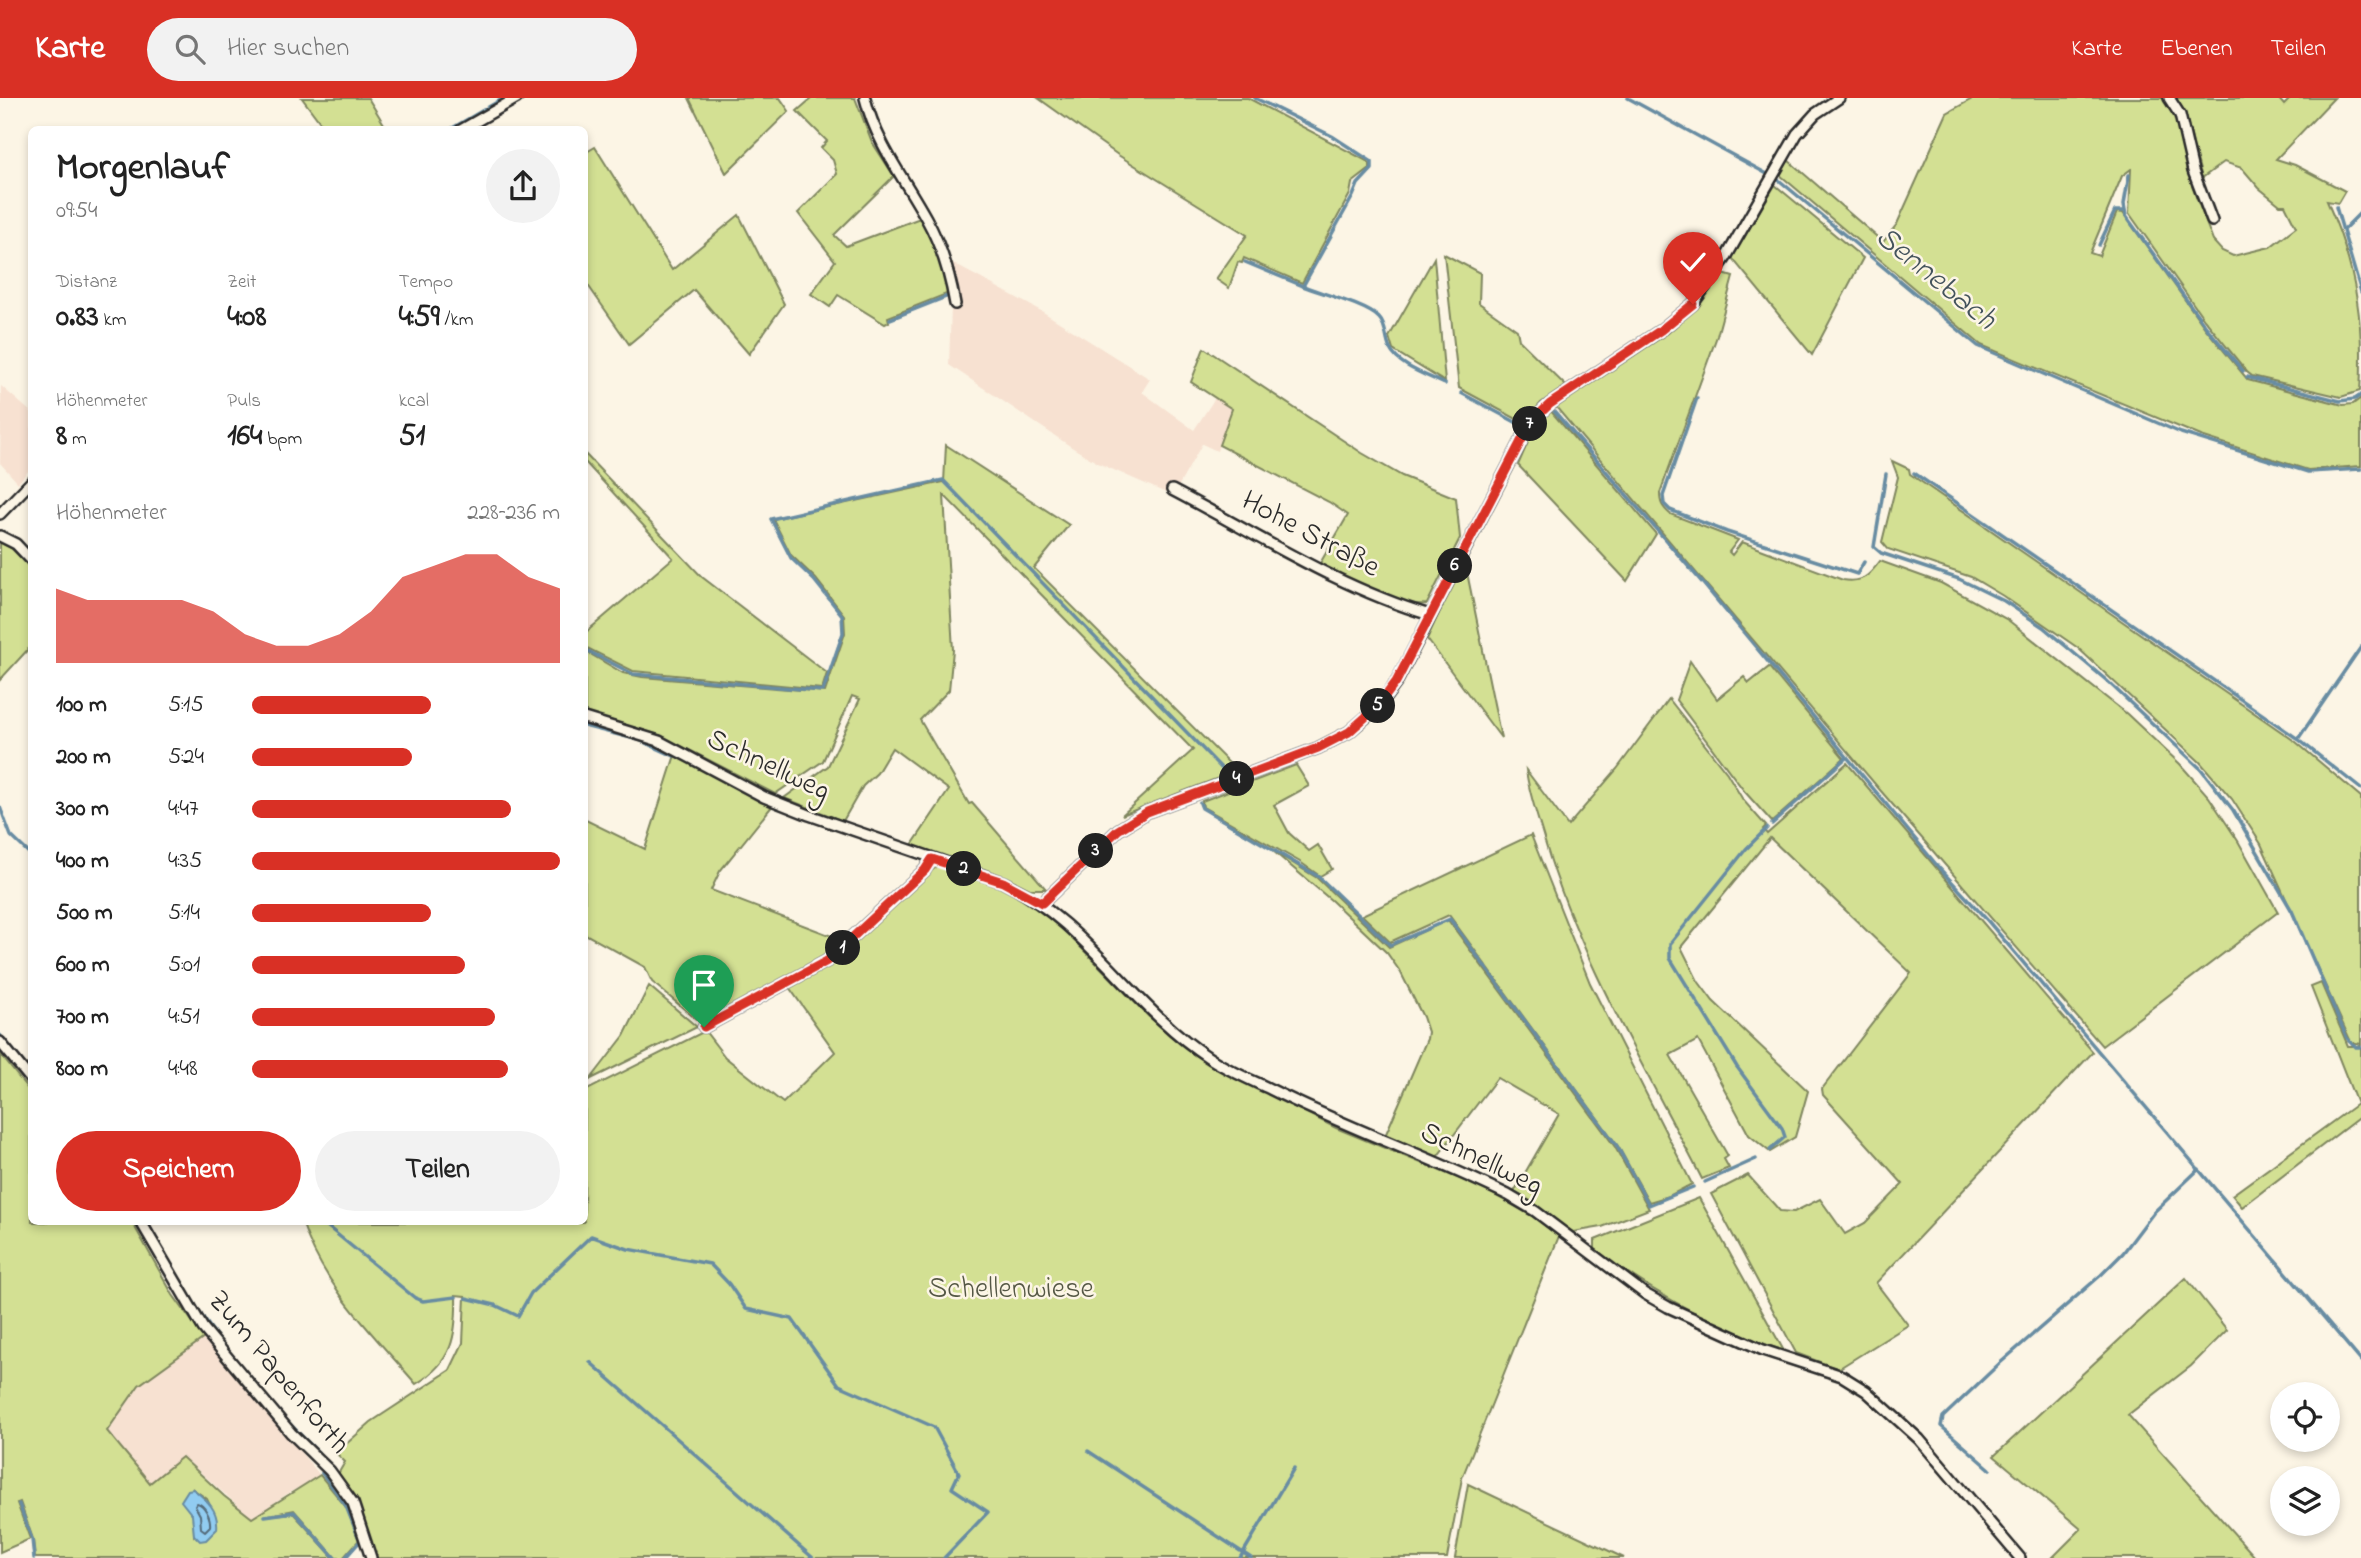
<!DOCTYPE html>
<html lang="de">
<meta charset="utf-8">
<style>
:root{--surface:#fff;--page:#f2f2f2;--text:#222;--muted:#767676;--accent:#d93025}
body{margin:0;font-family:"Indie Flower",sans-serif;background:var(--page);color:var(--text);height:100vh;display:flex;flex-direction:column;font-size:26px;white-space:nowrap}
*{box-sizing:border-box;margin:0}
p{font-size:23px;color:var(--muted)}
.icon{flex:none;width:38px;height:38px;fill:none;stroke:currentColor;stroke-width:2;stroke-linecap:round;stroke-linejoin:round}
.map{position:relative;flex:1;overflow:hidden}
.panel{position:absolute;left:28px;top:28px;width:560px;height:1099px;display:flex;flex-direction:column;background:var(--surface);border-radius:10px;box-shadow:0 4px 10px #0003}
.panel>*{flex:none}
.buttons{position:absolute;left:2270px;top:1284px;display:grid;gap:14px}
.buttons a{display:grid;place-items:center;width:70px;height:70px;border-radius:50%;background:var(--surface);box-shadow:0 4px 10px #0003;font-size:35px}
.pin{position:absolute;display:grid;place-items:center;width:60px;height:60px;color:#fff;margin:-72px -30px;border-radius:50% 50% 50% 0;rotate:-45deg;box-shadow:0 0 7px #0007}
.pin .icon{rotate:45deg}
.km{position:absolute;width:35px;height:35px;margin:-18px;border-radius:50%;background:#222;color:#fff;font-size:19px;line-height:35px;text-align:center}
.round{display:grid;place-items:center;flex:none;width:74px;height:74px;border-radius:37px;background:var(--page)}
.overview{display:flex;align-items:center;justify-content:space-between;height:119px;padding:0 28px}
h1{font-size:38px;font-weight:700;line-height:52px}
.stats{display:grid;grid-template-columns:repeat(3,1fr);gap:10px;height:119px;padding:7px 28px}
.stats div{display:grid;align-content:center}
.stats b{font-size:30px;font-weight:700}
.stats small{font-size:19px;font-weight:400}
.stats p{font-size:19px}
.chart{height:196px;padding:14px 28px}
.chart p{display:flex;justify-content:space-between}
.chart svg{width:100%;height:126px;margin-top:7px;fill:var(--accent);opacity:.7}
.cta{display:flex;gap:14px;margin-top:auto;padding:14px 28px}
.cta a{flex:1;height:80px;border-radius:42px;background:var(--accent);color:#fff;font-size:28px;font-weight:700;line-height:80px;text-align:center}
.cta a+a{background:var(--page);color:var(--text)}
ul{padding:0 28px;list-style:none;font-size:23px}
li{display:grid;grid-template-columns:112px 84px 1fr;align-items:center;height:52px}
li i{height:18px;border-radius:9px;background:var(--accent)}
header{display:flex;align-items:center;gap:42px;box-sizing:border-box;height:98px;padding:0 35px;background:var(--accent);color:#fff}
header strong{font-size:33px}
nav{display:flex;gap:38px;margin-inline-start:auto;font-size:24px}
.search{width:490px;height:63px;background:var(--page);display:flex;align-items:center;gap:18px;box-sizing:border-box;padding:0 24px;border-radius:38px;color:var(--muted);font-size:26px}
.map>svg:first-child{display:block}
</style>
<header>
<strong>Karte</strong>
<div class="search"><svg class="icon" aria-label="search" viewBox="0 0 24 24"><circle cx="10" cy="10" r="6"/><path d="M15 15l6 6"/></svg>Hier suchen</div>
<nav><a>Karte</a><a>Ebenen</a><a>Teilen</a></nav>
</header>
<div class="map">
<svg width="2361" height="1460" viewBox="0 0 2361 1460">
<rect width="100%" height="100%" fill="#fcf5e5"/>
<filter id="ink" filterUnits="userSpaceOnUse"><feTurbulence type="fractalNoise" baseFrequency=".0143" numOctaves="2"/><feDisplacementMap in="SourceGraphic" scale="14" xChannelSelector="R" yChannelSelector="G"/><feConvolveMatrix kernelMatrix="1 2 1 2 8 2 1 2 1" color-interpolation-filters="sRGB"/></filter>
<g filter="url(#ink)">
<g fill="#f7e1d1">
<polygon points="952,165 1043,214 1150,281 1142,294 1194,332 1215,300 1232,311 1217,353 1202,346 1173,398 1098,365 1073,350 949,267 951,209 961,210"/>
<polygon points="1,288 31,314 31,370 18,385 0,365"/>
<polygon points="204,1240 320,1377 313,1384 290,1394 252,1420 183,1359 150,1385 107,1333 139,1287"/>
</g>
<g fill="#d3e093" stroke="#7f865f" stroke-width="2" fill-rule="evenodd">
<polygon points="302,0 368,0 387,31 325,31"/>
<polygon points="689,0 780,0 789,13 726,75"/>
<polygon points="812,0 855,0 872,44 894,78 834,137 846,148 920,120 936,151 949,195 888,219 889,224 885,226 838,197 830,209 811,196 835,163 798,115 837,76 833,62 821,50 827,43 797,13"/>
<polygon points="1038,0 1248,0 1365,62 1370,66 1370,71 1352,85 1350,96 1302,185 1244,160 1242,165 1238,164 1229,190 1216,181 1247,137 1118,57"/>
<path d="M1974,0h190l12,18 18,68 -2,2 21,55 9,10 11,5 37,-9 26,-20 -11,-22h-5l-21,-17 -17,-20 -18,-6 -22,16 -17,-65 -9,-15h102l6,7 7,-7h43l-58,61 19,6 50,26 -7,12 -11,-2c22,49 34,98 34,152 0,12 0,26 -1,38l-19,6 -89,-21 -5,-4 -43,-53 -75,-106 2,-44 -9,7 -32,77 9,3 18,-44 6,1 82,115 43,52 95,25 10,-1 8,-6v68l-53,4 -107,-34 -220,-91 -201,-170 8,-15 95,82 14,-18 50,-111z"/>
<polygon points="595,49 672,172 739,117 784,206 749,256 694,192 629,246 585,183 585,55"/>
<polygon points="1775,87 1863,160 1812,257 1732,160"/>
<polygon points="1444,156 1480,175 1479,205 1517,232 1519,242 1566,288 1541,305 1524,325 1459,290"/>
<polygon points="1434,160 1445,284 1393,252 1389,239"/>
<path d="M1723,176l10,3 -16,59 -57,157c0,10 2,14 10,21l68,26 -9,12 3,3 10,-13 101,38c19,3 26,-4 37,-19l61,22 67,37 119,94 53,50 29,33 29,44 40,71 -176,134 -222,-256 -324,-383 112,-74 30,-27z"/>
<path d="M1204,250l158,105 40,23 54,22 4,40 -33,66c-32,4 -79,-25 -108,-39l29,-50 -19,-13 -110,-57 13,-36 -41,-27z"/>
<polygon points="1550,312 1656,436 1627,483 1518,367 1535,328"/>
<polygon points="946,347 1069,427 1034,470 1237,673 1122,717 1193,652 944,397 953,552 949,592 920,622 969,706 972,705 1046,791 1030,791 1005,779 912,747 949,692 892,650 877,675 863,688 843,723 784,700 828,668 860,601 852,598 823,663 775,696 662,638 585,615 585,553 623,575 642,579 825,594 845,535 844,517 816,481 791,457 773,421 944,384"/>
<polygon points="585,356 702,479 827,575 822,591 633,573 585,549 585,535 673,460 585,364"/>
<polygon points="1892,363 1909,371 1910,376 2296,644 2361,699 2361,946 2351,944 2261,746 2232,701 2200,664 2078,550 2003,498 1971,479 1888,451 1882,444 1898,379"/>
<polygon points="0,444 11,450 32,471 31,548 0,582"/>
<polygon points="1464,460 1501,640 1427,541"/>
<polygon points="1690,563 1717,601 1744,579 1749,585 1769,569 1844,660 1772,724 1745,694 1676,602"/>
<path d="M1669,601l58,74 16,27 23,26 -3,3 4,5 80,-71 246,289 -217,231 32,42 -70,44 -42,-16 -85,-159 37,-19 32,36 14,1 26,-13 25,35 20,-11 38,-39 -80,-89 -1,-6 89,-116 -141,-135 -89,109 17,34 15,20 95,90 -13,46 -25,15 -21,-17 -51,-95 -28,15 58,101 -4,3 5,9 -27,11c-56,-110 -122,-219 -157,-337 -7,-24 -16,-48 -19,-72l42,56 49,-57z"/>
<polygon points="675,657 773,707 720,773 711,792 845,843 826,859 702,926 652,884 645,869 585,836 584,721 645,751"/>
<polygon points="1296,667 1309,688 1274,707 1289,735 1309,753 1318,747 1332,771 1320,778 1300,764 1203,709 1202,703"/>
<polygon points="1531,737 1590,885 1692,1086 1669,1098 1649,1104 1618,1048 1449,817 1390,844 1362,817"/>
<polygon points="1273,753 1317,780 1389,849 1448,822 1615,1049 1649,1111 1602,1129 1573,1134 1514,1094 1559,1016 1497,980 1437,1059 1385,1038 1427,941 1428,934 1423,919 1401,875 1387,855 1332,803"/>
<path d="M938,768l62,21 36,19 18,14 95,97 57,45 130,66 146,60 50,28 27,20 -97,242 -15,80h-1071l-19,-58 -19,-26 7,-12 -9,-9 35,-31 79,-52 13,-27 2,-47 -9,-1c1,40 -3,67 -40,89 -43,-50 -93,-98 -114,-162h282l1,-131 120,-60 20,26 58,46 52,-51 -46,-65 41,-24 97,-89z"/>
<polygon points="2321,885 2348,948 2361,948 2361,1018 2242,1109 2232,1097 2357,1006 2311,889"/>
<polygon points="649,888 697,929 589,982 585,984 585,981 590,982 624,938"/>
<path d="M0,956l31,39 1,129h100l41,73 31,43 -65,47 -32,46 43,52 32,-26 42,39 28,22 68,-43 26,32 13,33 -16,18h-7l-42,-48 -30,6 29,-3 41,45h-299l-2,-19 -13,-37 -3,1 13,36 -30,13zM193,1391l14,10 6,13 -19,23z"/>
<path d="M1699,1100l85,153c-69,-24 -131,-57 -189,-102v-9z"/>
<polygon points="2186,1180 2227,1232 2191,1268 2128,1317 2256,1460 2052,1460 2081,1431 1994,1358"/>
<polygon points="1468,1386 1624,1460 1455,1460"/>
</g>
<path fill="#91ccf1" stroke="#688ca2" stroke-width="2" d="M193,1391c14,11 26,21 24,40l-11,11 -6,1 -6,-6 -2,-20 -11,-14 7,-11z"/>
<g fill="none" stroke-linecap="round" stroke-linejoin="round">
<path stroke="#546b7a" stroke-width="2" d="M197,1405c8,2 14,15 13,23l-5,5 -4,-3 -1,-13 -5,-9z"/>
<g stroke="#688ca2" stroke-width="3.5">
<path d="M1255,0l77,38 40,26v7l-14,15 -5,12 -50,90c18,7 65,20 76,32 8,8 6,21 11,31 8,17 39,27 55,35"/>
<polyline points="1628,0 1780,83 1978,248 2181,335 2308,374 2361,371"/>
<polyline points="449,32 504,0"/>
<polyline points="2129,77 2124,106 2126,118 2206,229 2243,273"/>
<polyline points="2336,109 2361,194"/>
<polyline points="2344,131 2361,114"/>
<polyline points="2099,147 2115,113 2125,113"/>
<polyline points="1245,164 1303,188"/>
<polyline points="890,221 948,198"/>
<polyline points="2247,279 2340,303 2355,301 2361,297"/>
<polyline points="1461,295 1521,327"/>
<polyline points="1697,300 1663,398 1664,406 1670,412 1727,434 1857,476 1864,464"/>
<polyline points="1554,313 1701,483 1940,771 1988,823 2361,1263"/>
<polyline points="1914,375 2298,641 2361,549"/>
<polyline points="1886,376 1874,449 1881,455 1959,481 2004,503 2043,529 2106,582 2201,671 2233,712 2292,813 2347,940 2356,949 2361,949"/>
<polyline points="584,551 633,576 823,593 843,535 842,517 814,482 791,460 771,421 943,382 1227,676"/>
<polyline points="584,628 639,642 674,658"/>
<polyline points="2298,641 2361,691"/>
<polyline points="1200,705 1202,710 1319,779 1390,847 1450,821 1617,1048 1649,1107 1693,1089"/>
<polyline points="0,709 11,738 32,758"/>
<polyline points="1772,726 1846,660"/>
<polyline points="1767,730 1746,751 1670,846 1670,860 1737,969 1782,1030 1785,1039 1770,1052"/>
<polyline points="0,937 3,941"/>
<polyline points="1705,1084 1756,1061"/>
<polyline points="147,1124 164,1156"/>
<polyline points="322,1124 415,1200 423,1203 456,1199"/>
<polyline points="466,1200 495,1207 518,1218 531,1195 591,1138 628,1151 710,1166 729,1186 746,1211 792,1221 839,1287 934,1329 959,1375 952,1390 988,1414 944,1460"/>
<path d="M193,1205c35,52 79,105 125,149"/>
<polyline points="590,1264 813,1460"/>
<polyline points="1088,1353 1251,1460"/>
<polyline points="1990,1371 1941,1328 1943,1319 1999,1266 2101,1177 2123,1155 2154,1114 2199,1071"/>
<polyline points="322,1375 346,1408 360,1443 345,1460"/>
<polyline points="19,1406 32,1441 34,1460"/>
<polyline points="265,1418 294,1414 335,1460"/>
<polyline points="1240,1460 1294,1370"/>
</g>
<g stroke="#2b2b2b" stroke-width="14">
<g id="street">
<path d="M865,0c11,45 39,80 61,120 15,27 24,56 29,86"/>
<polyline points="2169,0 2180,17 2193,73 2212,123"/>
<polyline points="461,32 517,0"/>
<path d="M1172,392c84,44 167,98 258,125"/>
<polyline points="0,416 32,383"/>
<polyline points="0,438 16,446 32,463"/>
<path d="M584,620l75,23 105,56 45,18 194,67c83,40 129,125 205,175 19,13 41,22 62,32 77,39 159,67 238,106l27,16 110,83 23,13 95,43 79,26 24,15 53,48 101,119"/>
<polyline points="1042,805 1118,732 1147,714 1318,650 1349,634 1379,608 1396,585 1531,324 1550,306 1661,232 1693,206 1725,161 1797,36 1815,16 1839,0"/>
<polyline points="704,929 827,863 925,772 931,761"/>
<polyline points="0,944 32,983"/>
<polyline points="141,1124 203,1230 291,1335 330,1373 353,1405 371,1460"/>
</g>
</g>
<use href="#street" stroke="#fcf5e5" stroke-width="9"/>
</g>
</g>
<g fill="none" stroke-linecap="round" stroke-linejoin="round" filter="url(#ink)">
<g stroke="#fff" stroke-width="14">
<polyline id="route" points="704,929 827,863 925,772 932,761 1003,784 1042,805 1118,732 1147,714 1318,650 1349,634 1378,608 1396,584 1531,324 1550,306 1661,232 1693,206"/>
</g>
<use href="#route" stroke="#d93025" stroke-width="9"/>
</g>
<g text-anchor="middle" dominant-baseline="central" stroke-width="5" stroke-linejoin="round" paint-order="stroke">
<g font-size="30" fill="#2b2b2b" stroke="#fcf5e5">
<text transform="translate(1310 437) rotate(28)">Hohe Straße</text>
<text transform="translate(768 668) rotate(25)">Schnellweg</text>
<text transform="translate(1481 1062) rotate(26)">Schnellweg</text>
<text transform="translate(278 1275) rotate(50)">Zum Papenforth</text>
</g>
<g font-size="30" fill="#555845" stroke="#fcf5e5">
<text x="1011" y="1192">Schellenwiese</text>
</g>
<g font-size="32" font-style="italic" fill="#44535c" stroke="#fcf5e5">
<text transform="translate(1935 181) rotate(39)">Sennebach</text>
</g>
</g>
</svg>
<div class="buttons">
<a><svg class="icon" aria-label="locate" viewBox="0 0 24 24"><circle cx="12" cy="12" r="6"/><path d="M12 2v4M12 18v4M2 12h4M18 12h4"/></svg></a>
<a><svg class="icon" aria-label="layers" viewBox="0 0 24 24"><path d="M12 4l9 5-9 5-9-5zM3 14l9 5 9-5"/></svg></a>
</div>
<div class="pin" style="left:704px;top:929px;background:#1e9e55"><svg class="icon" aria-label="arrive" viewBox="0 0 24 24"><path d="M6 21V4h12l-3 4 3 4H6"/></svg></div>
<div class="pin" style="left:1693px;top:206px;background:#d93025"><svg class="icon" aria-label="check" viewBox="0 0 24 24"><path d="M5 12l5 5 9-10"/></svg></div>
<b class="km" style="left:843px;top:850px">1</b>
<b class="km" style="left:964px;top:771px">2</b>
<b class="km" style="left:1096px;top:753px">3</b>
<b class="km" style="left:1237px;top:681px">4</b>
<b class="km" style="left:1378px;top:608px">5</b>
<b class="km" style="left:1455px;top:468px">6</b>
<b class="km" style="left:1530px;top:326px">7</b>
<section class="panel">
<div class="overview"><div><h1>Morgenlauf</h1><p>09:54</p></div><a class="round"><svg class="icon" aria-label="share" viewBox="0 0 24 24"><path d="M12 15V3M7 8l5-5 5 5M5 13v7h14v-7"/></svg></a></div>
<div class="stats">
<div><p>Distanz</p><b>0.83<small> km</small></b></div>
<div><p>Zeit</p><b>4:08</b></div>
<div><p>Tempo</p><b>4:59<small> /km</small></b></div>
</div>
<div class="stats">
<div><p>Höhenmeter</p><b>8<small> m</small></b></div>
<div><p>Puls</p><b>164<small> bpm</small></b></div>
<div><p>kcal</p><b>51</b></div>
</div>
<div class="chart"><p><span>Höhenmeter</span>228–236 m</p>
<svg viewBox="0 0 160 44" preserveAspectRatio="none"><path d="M0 44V18L10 22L20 22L30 22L40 22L50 26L60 34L70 38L80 38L90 34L100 26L110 14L120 10L130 6L140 6L150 14L160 18V44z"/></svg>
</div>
<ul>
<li><b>100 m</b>5:15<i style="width:58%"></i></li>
<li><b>200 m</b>5:24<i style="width:52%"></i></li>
<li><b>300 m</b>4:47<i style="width:84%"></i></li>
<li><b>400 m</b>4:35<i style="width:100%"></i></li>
<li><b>500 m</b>5:14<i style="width:58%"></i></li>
<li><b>600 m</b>5:01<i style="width:69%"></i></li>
<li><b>700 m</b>4:51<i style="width:79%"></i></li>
<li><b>800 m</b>4:48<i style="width:83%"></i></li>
</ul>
<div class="cta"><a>Speichern</a><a>Teilen</a></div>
</section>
</div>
